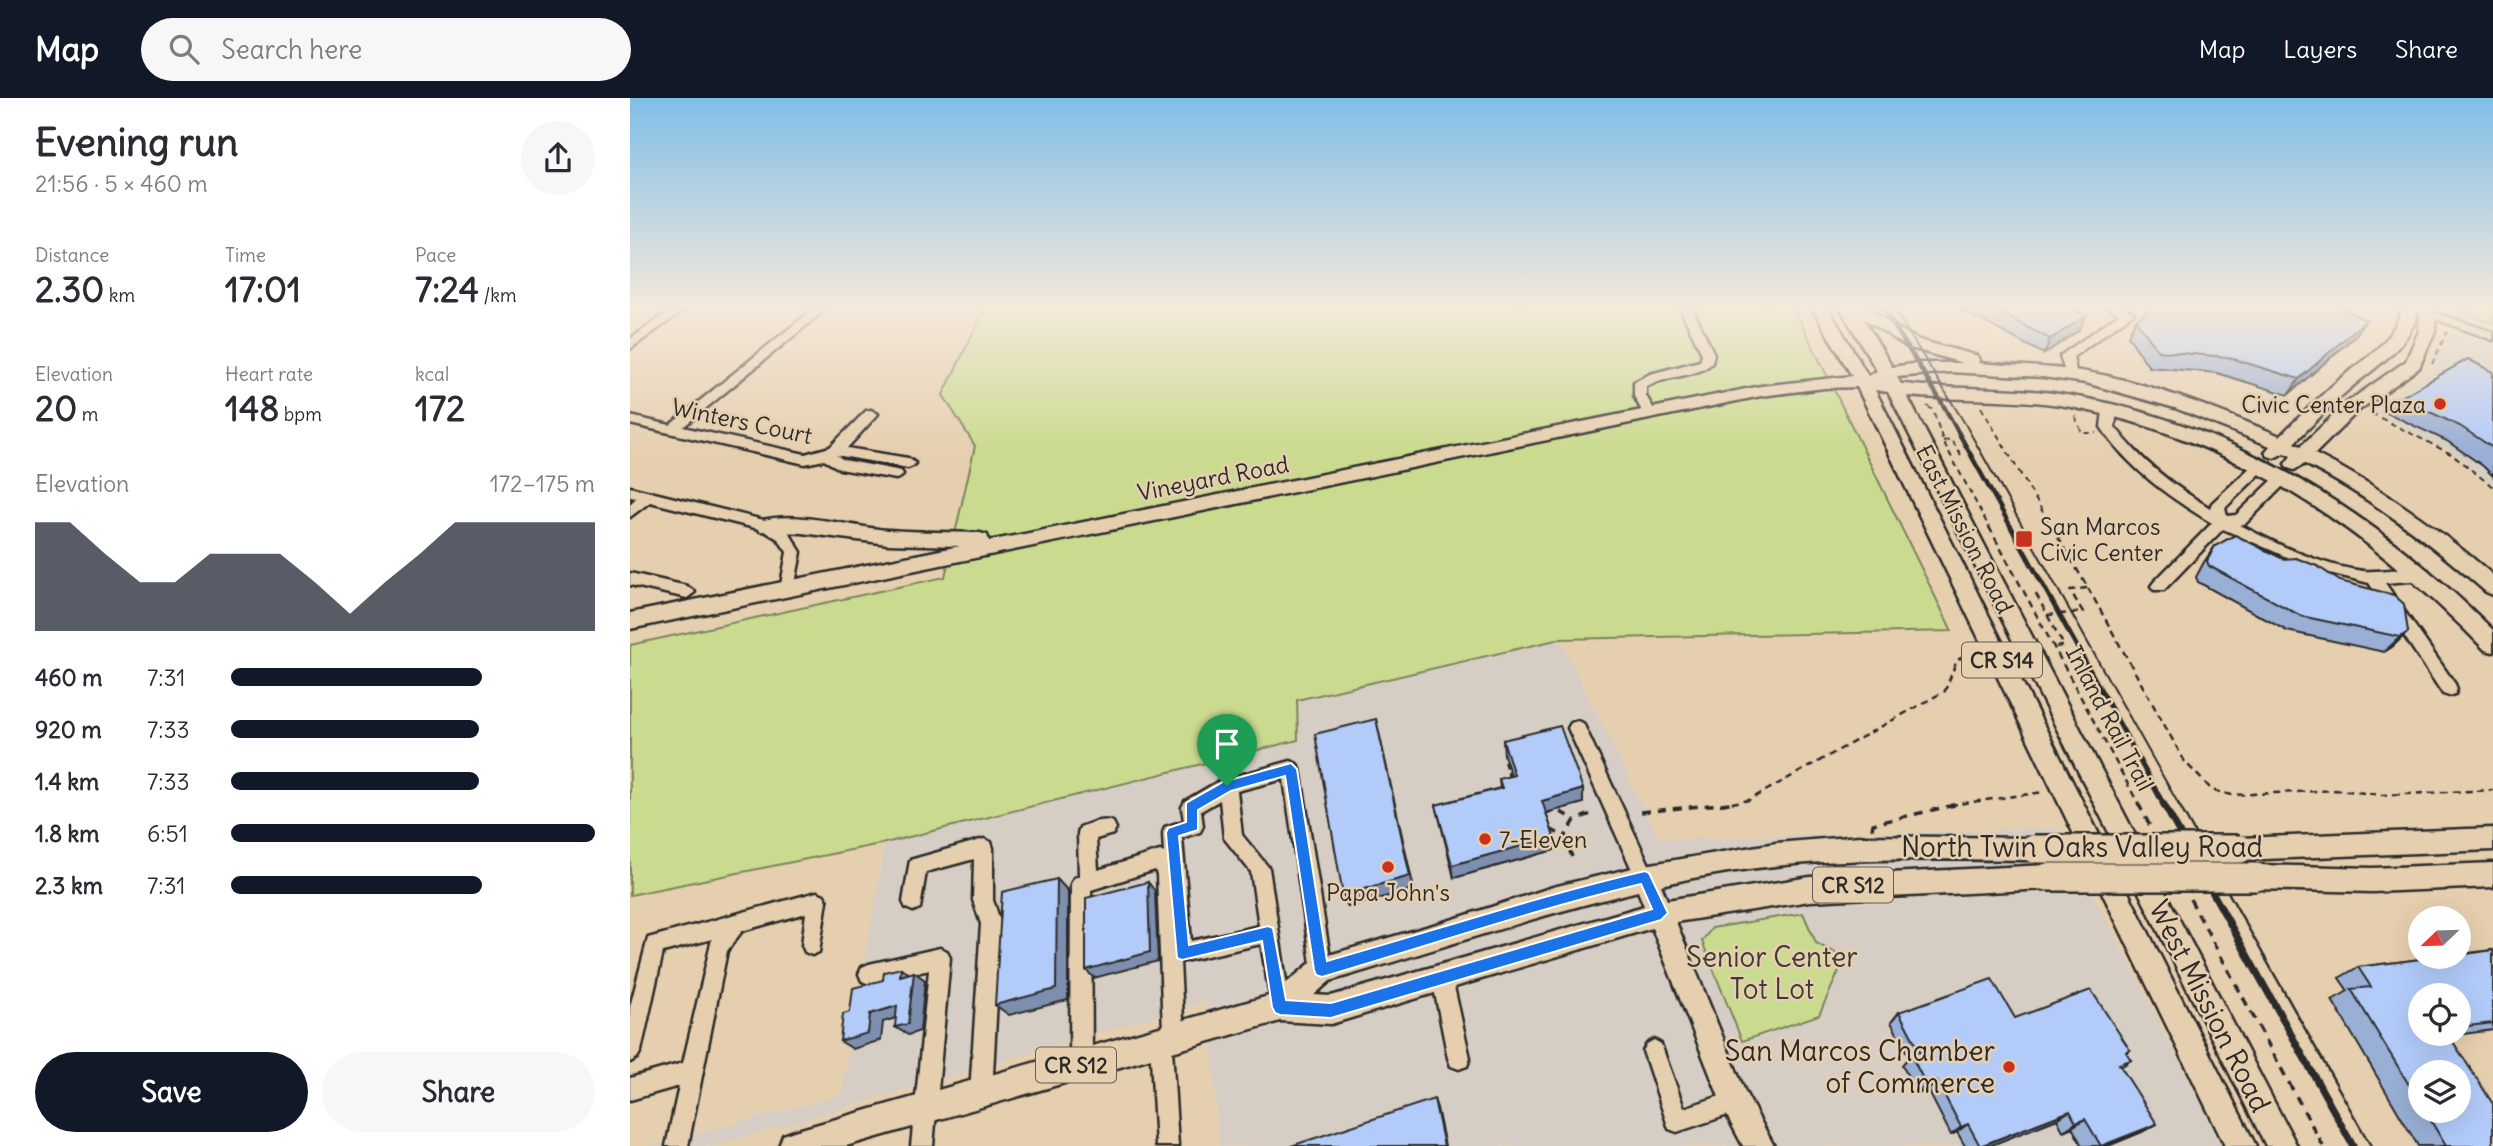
<!DOCTYPE html>
<meta charset="utf-8">
<style>
:root{--surface:#fff;--page:#f7f7f7;--text:#2b2b33;--muted:#7c7c81;--accent:#111827}
body{margin:0;font-family:Delius,sans-serif;background:var(--page);color:var(--text);height:100vh;display:flex;flex-direction:column;font-size:26px;white-space:nowrap}
*{box-sizing:border-box;margin:0}
p{font-size:23px;color:var(--muted)}
.icon{flex:none;width:38px;height:38px;fill:none;stroke:currentColor;stroke-width:2;stroke-linecap:round;stroke-linejoin:round}
.map{position:relative;flex:1;overflow:hidden}
.side{display:flex;flex-direction:column;background:var(--surface);width:630px}
.side>*{flex:none}
.needle{width:46px;rotate:247deg}
.fabs{position:absolute;left:1778px;top:808px;display:grid;gap:14px}
.fabs a{display:grid;place-items:center;width:63px;height:63px;border-radius:50%;background:var(--surface);box-shadow:0 7px 28px #0002;font-size:35px}
.pin{position:absolute;display:grid;place-items:center;width:60px;height:60px;color:#fff;margin:-72px -30px;border-radius:50% 50% 50% 0;rotate:-45deg;box-shadow:0 0 7px #0007}
.pin .icon{rotate:45deg}
.round{display:grid;place-items:center;flex:none;width:74px;height:74px;border-radius:37px;background:var(--page)}
.summary{display:flex;align-items:center;justify-content:space-between;height:119px;padding:0 35px}
h1{font-size:38px;font-weight:700;line-height:52px}
.metrics{display:grid;grid-template-columns:repeat(3,1fr);gap:10px;height:119px;padding:7px 35px}
.metrics div{display:grid;align-content:center}
.metrics b{font-size:35px;font-weight:700}
.metrics small{font-size:19px;font-weight:400}
.metrics p{font-size:19px}
.chart{height:196px;padding:14px 35px}
.chart p{display:flex;justify-content:space-between}
.chart svg{width:100%;height:126px;margin-top:7px;fill:var(--accent);opacity:.7}
.button{display:flex;gap:14px;margin-top:auto;padding:14px 35px}
.button a{flex:1;height:80px;border-radius:42px;background:var(--accent);color:#fff;font-size:28px;font-weight:700;line-height:80px;text-align:center}
.button a+a{background:var(--page);color:var(--text)}
ul{padding:0 35px;list-style:none;font-size:23px}
li{display:grid;grid-template-columns:112px 84px 1fr;align-items:center;height:52px}
li i{height:18px;border-radius:9px;background:var(--accent)}
header{display:flex;align-items:center;gap:42px;box-sizing:border-box;height:98px;padding:0 35px;background:var(--accent);color:#fff}
header strong{font-size:33px}
nav{display:flex;gap:38px;margin-inline-start:auto;font-size:24px}
.search{width:490px;height:63px;background:var(--page);display:flex;align-items:center;gap:18px;box-sizing:border-box;padding:0 24px;border-radius:38px;color:var(--muted);font-size:26px}
main{display:flex;flex:1;min-height:0}
.map>svg:first-child{display:block}
</style>
<header>
<strong>Map</strong>
<div class="search"><svg class="icon" aria-label="search" viewBox="0 0 24 24"><circle cx="10" cy="10" r="6"/><path d="M15 15l6 6"/></svg>Search here</div>
<nav><a>Map</a><a>Layers</a><a>Share</a></nav>
</header>
<main>
<section class="side">
<div class="summary"><div><h1>Evening run</h1><p>21:56 · 5 × 460 m</p></div><a class="round"><svg class="icon" aria-label="share" viewBox="0 0 24 24"><path d="M12 15V3M7 8l5-5 5 5M5 13v7h14v-7"/></svg></a></div>
<div class="metrics">
<div><p>Distance</p><b>2.30<small> km</small></b></div>
<div><p>Time</p><b>17:01</b></div>
<div><p>Pace</p><b>7:24<small> /km</small></b></div>
</div>
<div class="metrics">
<div><p>Elevation</p><b>20<small> m</small></b></div>
<div><p>Heart rate</p><b>148<small> bpm</small></b></div>
<div><p>kcal</p><b>172</b></div>
</div>
<div class="chart"><p><span>Elevation</span>172–175 m</p>
<svg viewBox="0 0 160 44" preserveAspectRatio="none"><path d="M0 44V6L10 6L20 17L30 27L40 27L50 17L60 17L70 17L80 27L90 38L100 27L110 17L120 6L130 6L140 6L150 6L160 6V44z"/></svg>
</div>
<ul>
<li><b>460 m</b>7:31<i style="width:69%"></i></li>
<li><b>920 m</b>7:33<i style="width:68%"></i></li>
<li><b>1.4 km</b>7:33<i style="width:68%"></i></li>
<li><b>1.8 km</b>6:51<i style="width:100%"></i></li>
<li><b>2.3 km</b>7:31<i style="width:69%"></i></li>
</ul>
<div class="button"><a>Save</a><a>Share</a></div>
</section>
<div class="map">
<svg width="1863" height="1048" viewBox="0 0 1863 1048">
<rect width="100%" height="100%" fill="#e6cfaf"/>
<filter id="ink" filterUnits="userSpaceOnUse"><feTurbulence type="fractalNoise" baseFrequency=".0143" numOctaves="2"/><feDisplacementMap in="SourceGraphic" scale="14" xChannelSelector="R" yChannelSelector="G"/><feConvolveMatrix kernelMatrix="1 2 1 2 8 2 1 2 1" color-interpolation-filters="sRGB"/></filter>
<g filter="url(#ink)">
<g fill="#d6cec5">
<polygon points="1837,218 1863,225 1863,387 1826,356 1744,314 1798,274 1809,261 1818,240"/>
<polygon points="930,541 1029,741 1429,730 1593,1048 589,1048 578,903 85,1048 19,1048 211,997 255,745 668,642 667,602"/>
</g>
<g fill="#cadb8f" stroke="#7a835d" stroke-width="2">
<polygon points="356,208 1163,208 1322,533 930,541 667,602 668,642 255,745 0,797 0,547 315,479 345,348 313,297"/>
<polygon points="1816,208 1863,208 1863,225"/>
<polygon points="1173,815 1186,845 1215,860 1189,917 1112,943 1072,843 1082,830"/>
</g>
<g fill="none" stroke-linecap="round" stroke-linejoin="round">
<g stroke="#2b2b2b" stroke-width="5">
<g id="minor">
<polygon points="47,208 60,208 0,251 0,241"/>
<polygon points="187,208 200,208 53,329 175,356 200,349 236,313 241,312 248,316 217,350 278,360 285,365 283,368 278,370 206,357 214,362 271,373 273,376 271,379 266,381 210,371 194,362 175,366 0,326 0,318 40,327"/>
<path d="M1049,208h12l23,48 -2,9c-17,16 -46,11 -66,24v9l11,18 -7,4 -5,-1 -11,-21v-14l16,-8 50,-13 2,-7z"/>
<polygon points="1476,208 1491,208 1504,215 1443,259 1447,277 1441,281 1437,280 1430,258 1489,216"/>
<polygon points="1687,208 1717,208 1705,217"/>
<polygon points="1770,208 1786,208 1863,234 1863,242"/>
<path d="M1480,308l7,4 -2,17c26,34 58,59 95,81l2,-5 43,-40h10l2,3 -2,3 -40,39 2,8 9,-1 43,-41h10l2,3 -2,3 -44,44 -5,1c37,19 81,41 123,46 20,2 48,-6 65,-1l3,4 -8,6 -38,3 70,101 2,5 -2,5 -6,2 -6,-2 -74,-111 -55,-14 -91,-40 -59,61h-10l-3,-4 3,-4 58,-59c-43,-26 -83,-54 -111,-96l2,-17z"/>
<polygon points="0,389 142,424 158,433 171,454 163,496 158,498 150,492 157,454 148,441 133,432 20,404 0,419 0,406 6,400 0,399"/>
<polygon points="0,475 57,488 65,494 57,500 0,487"/>
<polygon points="947,623 953,625 1022,773 1024,779 1022,785 1015,788 1008,785 938,630 941,625"/>
<path d="M661,663l6,3 3,5 32,201 -3,7 -7,3 -7,-3 -3,-7 -28,-191 -47,12 5,44 27,33 21,139 -3,7 -7,3 -7,-3 -12,-70 -81,18 4,76 -3,7 -9,3 6,98h-22l-6,-105 4,-7 9,-3 -6,-156 -2,-5 -64,20 1,174 -3,8 -8,3 -8,-3 -3,-8 1,-180 3,-6 5,-2 -1,-43 2,-6c11,-4 23,-9 33,-5l3,6 -3,6 -17,5 2,31 62,-19 4,2 -1,-20 2,-6 19,-6 -2,-14 3,-6 36,-21zM590,702l4,38 27,34 8,54 -68,15 -9,-103 18,-6 3,-6 -2,-15z"/>
<polygon points="354,741 361,744 363,750 363,802 371,826 362,995 359,1003 351,1006 343,1003 340,995 351,826 343,802 344,761 296,774 290,810 283,813 276,810 273,804 280,762"/>
<polygon points="187,794 194,797 197,803 189,854 182,857 175,854 172,847 176,815 112,833 97,853 58,1048 36,1048 49,988 0,1002 0,980 53,965 82,841 33,854 11,953 7,960 0,964 0,909 18,840"/>
<polygon points="310,850 317,853 320,860 303,1048 281,1048 299,872 239,886 232,883 229,876 232,869 239,866"/>
<polygon points="812,870 819,873 822,880 840,960 837,968 829,971 821,968 818,960 802,880 805,873"/>
<polygon points="1024,942 1031,946 1054,1010 1105,993 1113,996 1116,1004 1113,1012 1047,1034 1039,1031 1013,953 1017,946"/>
</g>
</g>
<g stroke="#2b2b2b" stroke-width="5">
<g id="major">
<path d="M1181,208h16l41,70 9,-5 -38,-65h28l23,18 29,16 59,16 2,4 -2,3c34,3 68,3 102,8 66,10 139,39 200,65 17,-17 34,-34 52,-50 30,-27 60,-39 71,-80h16c-6,40 -45,61 -73,86 -18,16 -35,34 -52,51l7,3 45,-43 60,-42 13,-30 1,-25h16l-1,25 -16,37 -61,43 -43,43c65,32 123,74 178,121v20l-7,-3c-56,-49 -114,-94 -181,-128l-11,6 -6,-2 -3,-4 6,-8 -7,-3 -10,5 -6,-2 -3,-4 5,-6 -95,-38 -89,-25 -43,-6 -93,-5 -53,5 4,7h3c50,6 99,3 149,9 172,24 319,117 440,237v22l-8,-2c-116,-120 -247,-211 -414,-243 -55,-10 -109,-6 -164,-11l390,750h-31l-378,-754 -13,-2 381,756h-31l-368,-759 -33,1 -63,8 -1131,233v-16l330,-67 -72,-2 -86,-11 -42,-2 -3,-5 3,-5c37,-11 90,6 128,9 31,2 62,2 92,3l7,2 2,6 772,-155 91,-10zM1233,220l44,29 56,16h-44l-27,4z"/>
<polygon points="1863,730 1863,752 1610,762 1601,759 1598,751 1601,743 1610,740"/>
<path d="M1230,738l174,2 9,3 3,8 -3,8 -9,3c-128,-1 -247,-5 -373,25l6,15 143,-23 238,-12 9,4 4,8 -4,8 -9,4 -238,12 -134,21 69,170 29,54h-31l-18,-34 -73,-184 -321,96 -51,-3 -434,125h-67l4,-11 11,-4 478,-136 41,-34 9,-4 132,-38 99,-32 92,-22 131,-22zM1008,793l6,15 -313,90 -17,-1 16,-14c102,-30 204,-65 308,-90z"/>
<polygon points="1863,765 1863,789 1742,794 1626,791 1617,787 1613,779 1617,771 1626,767 1742,770"/>
</g>
</g>
<g stroke="#2b2b2b" stroke-width="2" stroke-dasharray="6 4.5" stroke-linecap="butt">
<polyline points="1802,266 1817,234"/>
<polyline points="1297,308 1303,312 1313,343 1360,431"/>
<polyline points="1351,309 1423,431"/>
<polyline points="1741,315 1821,356 1863,389"/>
<polyline points="1445,318 1452,335 1466,335"/>
<polyline points="1313,343 1321,341 1331,357"/>
</g>
<g stroke="#2b2b2b" stroke-width="2.5" stroke-dasharray="7 5" stroke-linecap="butt">
<polyline points="1359,429 1509,707"/>
<polyline points="1458,490 1555,664 1582,692 1602,697 1709,692 1752,697 1863,692"/>
<polyline points="1406,496 1434,548 1424,549"/>
<polyline points="1417,517 1453,514 1440,492 1458,490 1422,429"/>
<polyline points="874,663 880,682"/>
<polyline points="1090,707 1119,702 1315,593 1327,562 1347,552"/>
<polyline points="1320,707 1414,694"/>
</g>
<g stroke="#2b2b2b" stroke-width="3.5" stroke-dasharray="9 7" stroke-linecap="butt">
<polyline points="1508,705 1521,730"/>
<polyline points="1011,714 1100,705"/>
<polyline points="915,715 927,712 945,722"/>
<polyline points="920,731 935,739"/>
<polyline points="1242,731 1243,726 1333,705"/>
<polyline points="942,759 935,739 945,722 966,714"/>
<polyline points="1560,801 1693,1048"/>
</g>
<use href="#minor" fill="#e6cfaf" fill-rule="evenodd"/>
<use href="#major" fill="#e6cfaf" fill-rule="evenodd"/>
<polyline stroke="#2b2b2b" stroke-width="2" points="1262,208 1334,324 1549,707"/>
<polyline stroke="#2b2b2b" stroke-width="2.5" points="1548,705 1741,1048"/>
<polyline stroke="#2b2b2b" stroke-width="4.5" points="1252,208 1312,305 1382,431"/>
<polyline stroke="#2b2b2b" stroke-width="5" points="1381,429 1534,707"/>
<polyline stroke="#2b2b2b" stroke-width="7" points="1533,705 1723,1048"/>
<g stroke="#2b2b2b" stroke-width="32" stroke-linecap="butt">
<g id="major-bridge">
<polyline points="1404,751 1610,751"/>
<polyline points="1418,779 1626,779"/>
</g>
</g>
<use href="#major-bridge" stroke="#e6cfaf" stroke-width="27"/>
</g>
<g fill="#99afd6" stroke="#2b2b2b" stroke-width="2" fill-rule="evenodd">
<polygon points="1322,207 1435,207 1449,232 1414,256"/>
<polygon points="1506,222 1725,238 1658,297 1587,275 1519,269 1498,238"/>
<polygon points="1863,274 1863,378 1853,368 1817,343 1757,315 1770,300"/>
<polygon points="1585,448 1778,534 1762,549 1754,554 1657,533 1568,484 1566,479 1574,464"/>
<polygon points="873,642 953,691 953,705 916,715 924,739 924,752 824,780 806,707 870,690 869,681 881,678 874,657"/>
<path d="M1863,852v80l-45,6 45,110h-75l-86,-146 16,-9 -9,-13 19,-11zM1829,898v38h-39zM1790,975l39,38h-39z"/>
<polygon points="1269,914 1385,920 1500,952 1496,955 1501,962 1491,969 1512,1034 1478,1048 1452,1048 1442,1029 1433,1033 1427,1021 1359,1048 1335,1048 1327,1034 1321,1037 1298,992 1287,996 1272,967 1279,959 1261,924"/>
</g>
<g fill="#7d8eae" stroke="#2b2b2b" stroke-width="2">
<polygon points="1456,218 1449,232 1414,256 1420,241"/>
<polygon points="1736,222 1725,238 1658,297 1669,281"/>
<polygon points="1778,534 1762,549 1754,554 1770,539"/>
<polygon points="746,621 784,791 718,809 713,797"/>
<polygon points="953,691 953,705 912,716 912,703"/>
<polygon points="924,739 924,752 824,780 822,767"/>
<polygon points="427,781 438,793 438,902 379,917 365,907"/>
<polygon points="518,784 525,793 528,863 464,880 456,872"/>
<polygon points="271,870 283,878 270,878"/>
<polygon points="284,874 295,882 290,933 278,937 265,929"/>
<polygon points="267,908 279,916 253,924 251,942 223,951 210,943 240,916"/>
<polygon points="1307,983 1298,992 1287,996 1296,987"/>
<polygon points="804,1001 807,1010 815,1048 814,1048"/>
<polygon points="1440,1013 1427,1021 1359,1048 1351,1048"/>
<polygon points="1455,1021 1442,1029 1433,1033 1446,1025"/>
<polygon points="1338,1026 1327,1034 1321,1037 1331,1029"/>
<polygon points="1527,1026 1512,1034 1478,1048 1473,1048"/>
</g>
<g fill="#b2cbf9" stroke="#2b2b2b" stroke-width="2">
<polygon points="1355,207 1435,207 1456,218 1420,241"/>
<polygon points="1526,207 1703,207 1736,222 1669,281 1597,259 1528,253 1506,222"/>
<polygon points="1838,261 1863,274 1863,350 1830,328 1770,300"/>
<polygon points="1605,437 1653,461 1666,460 1687,468 1710,483 1764,497 1774,506 1778,534 1770,539 1671,518 1579,468 1577,463 1585,448"/>
<polygon points="746,621 780,778 713,797 685,636"/>
<polygon points="930,628 953,691 912,703 924,739 822,767 806,707 872,690 869,681 884,677 873,642"/>
<polygon points="427,781 426,891 365,907 372,794"/>
<polygon points="518,784 520,854 456,872 456,800"/>
<polygon points="1863,852 1863,925 1829,929 1829,898 1790,898 1790,936 1818,936 1863,1006 1863,1048 1816,1048 1795,1013 1829,1013 1829,975 1790,975 1790,1005 1721,891 1741,889 1728,869 1806,859 1829,859 1829,857"/>
<polygon points="271,870 270,878 284,874 278,926 265,929 267,908 240,916 238,935 210,943 213,916 220,914 223,890 253,882 254,874"/>
<polygon points="1362,881 1385,920 1461,892 1500,952 1496,954 1501,962 1489,966 1527,1026 1471,1048 1455,1021 1446,1025 1440,1013 1350,1048 1338,1026 1331,1029 1307,983 1296,987 1281,957 1290,954 1269,914"/>
<polygon points="804,1001 814,1048 661,1048"/>
</g>
</g>
<linearGradient id="sky" x2="0" y2="1"><stop stop-color="#80bee7"/><stop offset="0.59" stop-color="#f4e9db"/><stop offset="1" stop-color="#f4e9db" stop-opacity="0"/></linearGradient>
<rect width="1863" height="354" fill="url(#sky)"/>
<path fill="#1a73e8" stroke="#fff" stroke-width="2" fill-rule="evenodd" d="M661,665l6,6 30,192c106,-30 211,-65 318,-90l4,2 19,40 -7,7 -330,98 -51,-3 -5,-2 -3,-6 -10,-66 -80,19 -5,-2 -11,-125 2,-5 18,-6v-19l37,-21zM655,678l29,194 2,5 6,2c106,-31 211,-67 319,-93l11,25 -321,94 -45,-3 -13,-72 -5,-2 -79,19 -10,-109 19,-6v-20l33,-19z"/>
<g fill="#c8321e" stroke="#e6cfaf" stroke-width="2.5">
<circle cx="1810" cy="306" r="7"/>
<rect x="1385" y="432" width="18" height="18" rx="3.5"/>
<circle cx="855" cy="741" r="7"/>
<circle cx="758" cy="769" r="7"/>
<circle cx="1379" cy="969" r="7"/>
</g>
<g text-anchor="middle" dominant-baseline="central" stroke-width="5" stroke-linejoin="round" paint-order="stroke">
<g fill="#e6cfaf" stroke="#635c53" stroke-width="2">
<rect x="1332" y="544.5" width="80" height="35" rx="5"/>
<rect x="1183" y="769.5" width="80" height="35" rx="5"/>
<rect x="406" y="949.5" width="80" height="35" rx="5"/>
</g>
<g font-size="21" font-weight="bold" fill="#2b2b2b">
<text x="1372" y="562">CR S14</text>
<text x="1223" y="787">CR S12</text>
<text x="446" y="967">CR S12</text>
</g>
<g font-size="23" fill="#2b2b2b" stroke="#e6cfaf" text-anchor="start">
<text x="1796" y="306" text-anchor="end">Civic Center Plaza</text>
<text x="1410" y="428">San Marcos<tspan x="1410" dy="26">Civic Center</tspan></text>
<text x="869" y="741">7-Eleven</text>
<text x="758" y="794" text-anchor="middle">Papa John's</text>
</g>
<g font-size="23" fill="#2b2b2b" stroke="#e6cfaf">
<text transform="translate(112 323) rotate(12)">Winters Court</text>
<text transform="translate(583 380) rotate(-11)">Vineyard Road</text>
<text transform="translate(1335 431) rotate(63)">East Mission Road</text>
<text transform="translate(1480 620) rotate(62)">Inland Rail Trail</text>
</g>
<g font-size="28" fill="#2b2b2b" stroke="#e6cfaf">
<text x="1452" y="749">North Twin Oaks Valley Road</text>
<text transform="translate(1580 908) rotate(63)">West Mission Road</text>
</g>
<g font-size="28" fill="#3b3d35" stroke="#e6cfaf">
<text x="1142" y="859">Senior Center<tspan x="1142" dy="32">Tot Lot</tspan></text>
</g>
<g font-size="28" fill="#2b2b2b" stroke="#e6cfaf" text-anchor="end">
<text x="1365" y="953">San Marcos Chamber<tspan x="1365" dy="32">of Commerce</tspan></text>
</g>
</g>
</svg>
<div class="fabs">
<a><svg class="needle" viewBox="-14 -14 28 28"><path d="M0-13l5 13h-10z" fill="#e53935"/><path d="M0 13l5-13h-10z" fill="#7c7c81"/></svg></a>
<a><svg class="icon" aria-label="locate" viewBox="0 0 24 24"><circle cx="12" cy="12" r="6"/><path d="M12 2v4M12 18v4M2 12h4M18 12h4"/></svg></a>
<a><svg class="icon" aria-label="layers" viewBox="0 0 24 24"><path d="M12 4l9 5-9 5-9-5zM3 14l9 5 9-5"/></svg></a>
</div>
<div class="pin" style="left:597px;top:688px;background:#1e9e55"><svg class="icon" aria-label="arrive" viewBox="0 0 24 24"><path d="M6 21V4h12l-3 4 3 4H6"/></svg></div>
</div>
</main>
